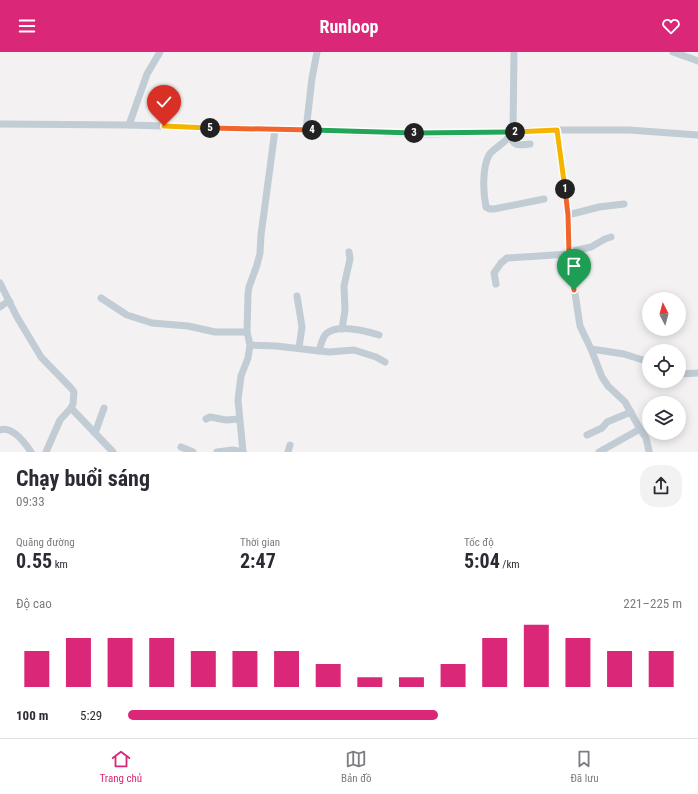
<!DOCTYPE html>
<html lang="vi">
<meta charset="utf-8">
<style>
:root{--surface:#fff;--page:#f2f2f3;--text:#2b2b33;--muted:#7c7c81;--line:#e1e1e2;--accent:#db2777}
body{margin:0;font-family:"Roboto Condensed",sans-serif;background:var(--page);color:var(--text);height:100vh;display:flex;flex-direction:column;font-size:15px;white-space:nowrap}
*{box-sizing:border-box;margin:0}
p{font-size:13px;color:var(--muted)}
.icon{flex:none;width:22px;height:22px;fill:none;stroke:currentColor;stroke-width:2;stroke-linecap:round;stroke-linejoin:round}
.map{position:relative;height:400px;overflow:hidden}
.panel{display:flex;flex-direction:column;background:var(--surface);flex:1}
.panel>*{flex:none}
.needle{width:26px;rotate:354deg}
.tools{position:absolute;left:642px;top:240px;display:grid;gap:8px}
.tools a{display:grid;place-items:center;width:44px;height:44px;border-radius:50%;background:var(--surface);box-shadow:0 2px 10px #0003;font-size:20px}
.pin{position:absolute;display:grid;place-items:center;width:34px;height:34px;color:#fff;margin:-41px -17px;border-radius:50% 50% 50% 0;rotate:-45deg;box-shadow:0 0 4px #0007}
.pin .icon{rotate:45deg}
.km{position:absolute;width:20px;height:20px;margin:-10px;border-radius:50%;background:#222;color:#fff;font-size:11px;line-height:20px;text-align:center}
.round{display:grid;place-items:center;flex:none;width:42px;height:42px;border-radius:16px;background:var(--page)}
.headline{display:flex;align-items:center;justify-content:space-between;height:68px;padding:0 16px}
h1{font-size:22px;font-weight:700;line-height:30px}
.figures{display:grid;grid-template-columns:repeat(3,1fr);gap:6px;height:68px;padding:4px 16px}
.figures div{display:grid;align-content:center}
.figures b{font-size:20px;font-weight:700}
.figures small{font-size:11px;font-weight:400}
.figures p{font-size:11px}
.chart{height:112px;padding:8px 16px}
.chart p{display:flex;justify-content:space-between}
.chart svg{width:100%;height:72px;margin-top:4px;stroke:var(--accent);stroke-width:6}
ul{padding:0 16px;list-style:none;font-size:13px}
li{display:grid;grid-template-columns:64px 48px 1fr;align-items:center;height:30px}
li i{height:10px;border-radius:5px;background:var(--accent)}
header{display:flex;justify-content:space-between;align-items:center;height:52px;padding:0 16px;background:var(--accent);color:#fff;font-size:18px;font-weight:700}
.menu{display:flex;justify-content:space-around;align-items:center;height:56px;border-top:1px solid var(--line);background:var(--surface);font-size:11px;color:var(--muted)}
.menu a{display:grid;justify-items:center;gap:2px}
.menu .current{color:var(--accent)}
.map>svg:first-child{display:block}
</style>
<header><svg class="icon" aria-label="menu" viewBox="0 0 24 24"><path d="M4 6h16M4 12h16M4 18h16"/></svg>Runloop<svg class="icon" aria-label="heart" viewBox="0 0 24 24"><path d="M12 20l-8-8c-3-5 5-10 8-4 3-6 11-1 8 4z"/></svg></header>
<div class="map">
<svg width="698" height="400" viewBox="0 0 698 400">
<rect width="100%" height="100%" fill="#f3f1f1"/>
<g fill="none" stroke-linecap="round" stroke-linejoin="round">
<g stroke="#c1ccd4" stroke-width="7">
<polyline points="673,0 698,9"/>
<polyline points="0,72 129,73 431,82 557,78 629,78 698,83"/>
<polyline points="129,73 147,22 160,0"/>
<polyline points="306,78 312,26 317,0"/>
<polyline points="557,78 568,163 569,202 580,274 591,297 602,325 608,334 625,350 640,377 599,400"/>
<path d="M505,80l4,4 -1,2c-5,6 -15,11 -19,17 -7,13 -6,38 -3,52l4,2h4l50,-10"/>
<polyline points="513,80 514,0"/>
<path d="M509,84c6,11 9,9 21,8"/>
<polyline points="568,163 599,155 624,152"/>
<polyline points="569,200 591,195 605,187 611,185"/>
<polyline points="0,231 17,265 41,305 71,336 74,340 73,352 71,356 60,368 46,400"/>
<polyline points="496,232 494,221 501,211 507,206 569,202"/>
<polyline points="297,244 302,275 299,296"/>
<polyline points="101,246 127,263 152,271 188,274 215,280 247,280"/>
<polyline points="0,255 7,250 10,250"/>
<polyline points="342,277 345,258 344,234 350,207 349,200"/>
<polyline points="250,293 276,294 329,300 354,298 376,305 385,310"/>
<polyline points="591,297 624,302 649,310"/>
<path d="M319,299c2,-6 3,-14 8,-18 12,-9 39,-2 52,2"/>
<polyline points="679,322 698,321"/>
<polyline points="71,356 113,400"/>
<polyline points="206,367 210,365 226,368 239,367"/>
<polyline points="640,377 646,386 649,399"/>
<path d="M0,378c12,-4 25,13 31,22"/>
<polyline points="95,381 104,356"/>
<polyline points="587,383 602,376 607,370 631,360"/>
<polyline points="181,395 193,400"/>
<polyline points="217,400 233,398 243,400"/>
<polyline points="243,400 238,348 241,324 248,306 250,293 247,280 248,242 249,235 257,213 260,201 261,183 275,78"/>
<polyline points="288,400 290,393"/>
</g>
</g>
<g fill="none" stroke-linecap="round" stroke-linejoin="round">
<g stroke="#fff" stroke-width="8">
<polyline id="split-1" points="565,137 568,163 569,202 574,238"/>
</g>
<g stroke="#fff" stroke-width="8">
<polyline id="split-2" points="515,80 557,78 565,137"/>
</g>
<g stroke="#fff" stroke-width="8">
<polyline id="split-3" points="414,81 515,80"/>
</g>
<g stroke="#fff" stroke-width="8">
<polyline id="split-4" points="312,78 414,81"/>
</g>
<g stroke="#fff" stroke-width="8">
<polyline id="split-5" points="210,76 312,78"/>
</g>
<g stroke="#fff" stroke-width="8">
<polyline id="split-6" points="164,74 210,76"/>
</g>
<use href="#split-1" stroke="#f0652b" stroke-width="5"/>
<use href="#split-2" stroke="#f5b400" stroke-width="5"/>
<use href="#split-3" stroke="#22a559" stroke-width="5"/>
<use href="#split-4" stroke="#22a559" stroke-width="5"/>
<use href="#split-5" stroke="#f0652b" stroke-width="5"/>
<use href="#split-6" stroke="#f5b400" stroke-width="5"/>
</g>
</svg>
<div class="tools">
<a><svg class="needle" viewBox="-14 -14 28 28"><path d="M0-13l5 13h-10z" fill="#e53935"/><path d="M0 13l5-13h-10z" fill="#7c7c81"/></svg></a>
<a><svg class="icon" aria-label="locate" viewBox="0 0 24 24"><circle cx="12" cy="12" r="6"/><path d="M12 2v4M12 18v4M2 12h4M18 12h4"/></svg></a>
<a><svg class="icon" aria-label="layers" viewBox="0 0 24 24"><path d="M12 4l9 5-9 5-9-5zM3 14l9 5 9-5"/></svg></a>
</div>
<div class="pin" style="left:574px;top:238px;background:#1e9e55"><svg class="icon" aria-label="arrive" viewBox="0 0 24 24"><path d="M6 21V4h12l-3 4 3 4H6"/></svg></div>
<div class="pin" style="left:164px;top:74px;background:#d93025"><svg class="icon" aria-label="check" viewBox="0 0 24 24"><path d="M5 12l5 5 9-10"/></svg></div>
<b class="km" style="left:565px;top:137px">1</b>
<b class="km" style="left:515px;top:80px">2</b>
<b class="km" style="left:414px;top:81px">3</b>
<b class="km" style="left:312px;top:78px">4</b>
<b class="km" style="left:210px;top:76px">5</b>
</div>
<section class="panel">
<div class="headline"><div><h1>Chạy buổi sáng</h1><p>09:33</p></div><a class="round"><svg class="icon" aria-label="share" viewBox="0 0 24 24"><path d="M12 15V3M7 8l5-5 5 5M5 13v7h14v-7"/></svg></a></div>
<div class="figures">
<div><p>Quãng đường</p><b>0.55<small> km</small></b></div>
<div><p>Thời gian</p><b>2:47</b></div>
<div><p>Tốc độ</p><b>5:04<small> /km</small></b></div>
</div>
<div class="chart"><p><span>Độ cao</span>221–225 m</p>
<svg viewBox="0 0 160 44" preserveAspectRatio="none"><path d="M5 44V22M15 44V14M25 44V14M35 44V14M45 44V22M55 44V22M65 44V22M75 44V30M85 44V38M95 44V38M105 44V30M115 44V14M125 44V6M135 44V14M145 44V22M155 44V22"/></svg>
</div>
<ul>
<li><b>100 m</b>5:29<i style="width:56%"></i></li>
</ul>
</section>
<nav class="menu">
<a class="current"><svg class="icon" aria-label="home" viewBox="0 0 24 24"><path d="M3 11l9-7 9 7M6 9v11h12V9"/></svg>Trang chủ</a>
<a><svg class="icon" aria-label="map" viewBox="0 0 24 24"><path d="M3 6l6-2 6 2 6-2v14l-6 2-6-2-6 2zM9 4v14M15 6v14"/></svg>Bản đồ</a>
<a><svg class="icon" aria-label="saved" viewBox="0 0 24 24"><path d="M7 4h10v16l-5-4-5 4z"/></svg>Đã lưu</a>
</nav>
